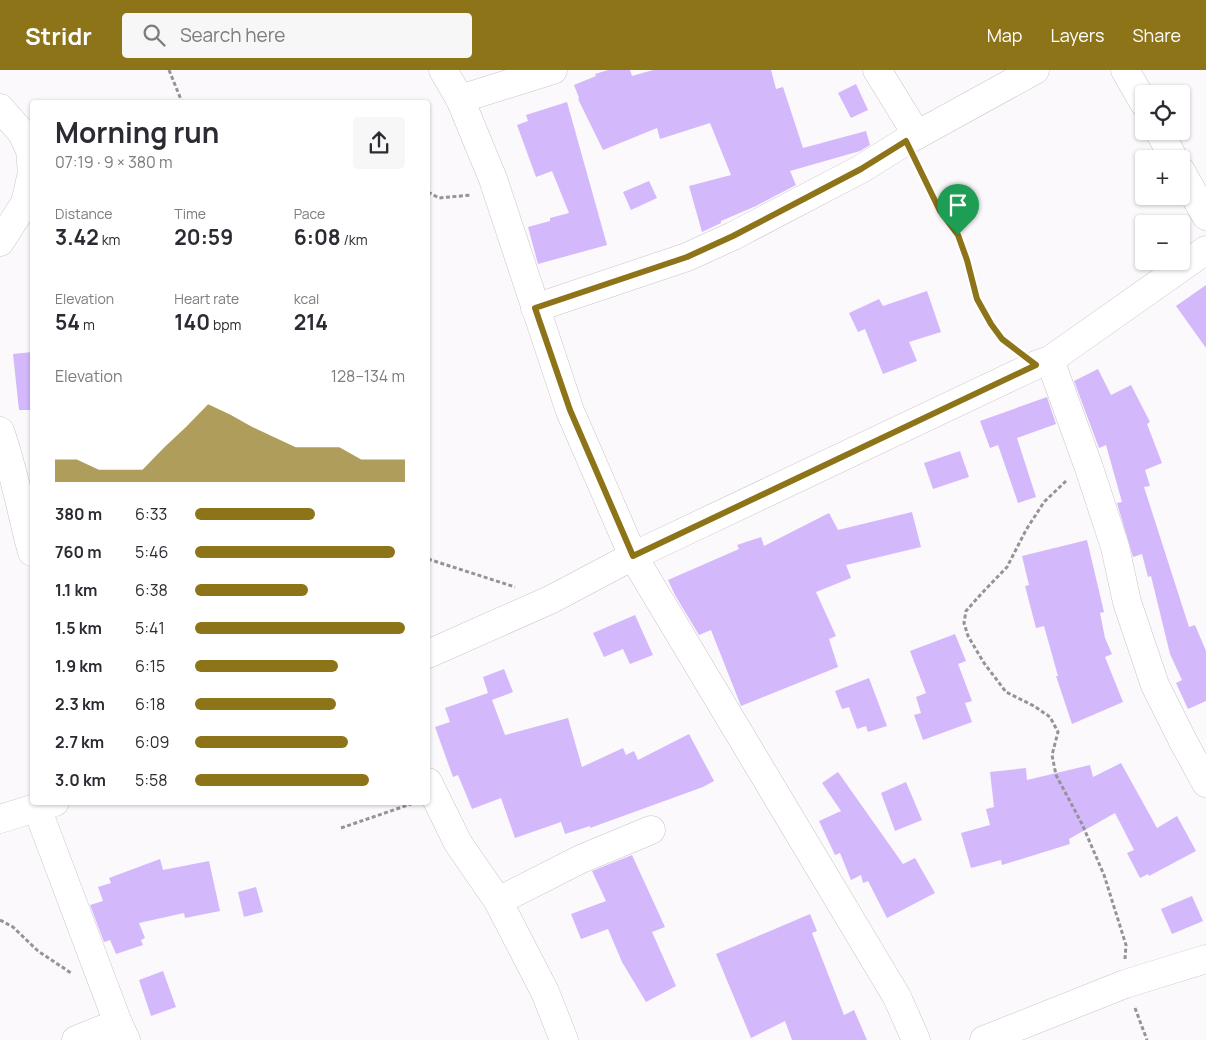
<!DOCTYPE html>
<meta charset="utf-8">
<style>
:root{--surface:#fff;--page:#f7f7f7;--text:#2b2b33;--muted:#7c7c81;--accent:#8e7418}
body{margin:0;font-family:Manrope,sans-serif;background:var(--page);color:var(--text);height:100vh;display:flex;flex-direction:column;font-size:19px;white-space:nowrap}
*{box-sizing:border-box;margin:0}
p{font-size:16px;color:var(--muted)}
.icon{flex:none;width:28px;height:28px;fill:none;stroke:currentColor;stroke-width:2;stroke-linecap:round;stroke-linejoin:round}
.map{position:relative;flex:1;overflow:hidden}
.side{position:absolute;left:30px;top:30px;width:400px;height:705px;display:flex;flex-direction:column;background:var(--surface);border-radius:5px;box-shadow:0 1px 4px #0004}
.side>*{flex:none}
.tools{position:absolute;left:1135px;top:15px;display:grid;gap:10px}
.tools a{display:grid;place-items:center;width:55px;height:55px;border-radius:5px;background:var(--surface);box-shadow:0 1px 4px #0004;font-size:25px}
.pin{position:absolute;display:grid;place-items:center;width:42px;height:42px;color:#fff;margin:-51px -21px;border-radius:50% 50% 50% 0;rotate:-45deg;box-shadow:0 0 5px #0007}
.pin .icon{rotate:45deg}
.round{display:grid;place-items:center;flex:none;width:52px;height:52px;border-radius:5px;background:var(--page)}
.headline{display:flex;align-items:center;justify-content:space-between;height:85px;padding:0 25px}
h1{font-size:28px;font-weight:700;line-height:38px}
.metrics{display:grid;grid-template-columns:repeat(3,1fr);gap:8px;height:85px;padding:5px 25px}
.metrics div{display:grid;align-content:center}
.metrics b{font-size:21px;font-weight:700}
.metrics small{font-size:14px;font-weight:400}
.metrics p{font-size:14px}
.chart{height:140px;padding:10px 25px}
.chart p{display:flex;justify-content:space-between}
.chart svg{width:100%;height:90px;margin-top:5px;fill:var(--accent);opacity:.7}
ul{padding:0 25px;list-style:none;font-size:16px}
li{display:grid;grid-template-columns:80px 60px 1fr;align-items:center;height:38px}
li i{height:12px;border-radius:6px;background:var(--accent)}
header{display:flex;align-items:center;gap:30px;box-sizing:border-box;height:70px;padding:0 25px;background:var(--accent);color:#fff}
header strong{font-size:24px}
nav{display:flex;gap:28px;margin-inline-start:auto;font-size:18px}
.search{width:350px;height:45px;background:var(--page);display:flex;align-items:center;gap:12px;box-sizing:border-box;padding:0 18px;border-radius:5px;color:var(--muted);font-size:19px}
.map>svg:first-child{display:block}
</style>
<header>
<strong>Stridr</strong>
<div class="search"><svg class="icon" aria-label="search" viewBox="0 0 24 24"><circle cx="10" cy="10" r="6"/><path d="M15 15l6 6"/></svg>Search here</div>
<nav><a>Map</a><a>Layers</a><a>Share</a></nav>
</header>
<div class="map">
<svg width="1206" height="970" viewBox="0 0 1206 970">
<rect width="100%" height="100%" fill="#fcf9fc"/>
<g fill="#d3b8fc">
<polygon points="608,0 630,0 632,6 653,0 771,0 776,19 783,17 803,78 866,61 870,75 860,81 790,101 796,115 756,136 721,151 721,153 702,162 689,116 731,105 710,53 660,69 657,58 603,80 578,29 579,28 574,15 596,6 595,4"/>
<polygon points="856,14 868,40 851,48 838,23"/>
<polygon points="567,32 607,175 538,194 528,157 550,151 550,148 569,143 552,101 536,107 517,55 528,51 526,45"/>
<polygon points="649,111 657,128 631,140 623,122"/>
<polygon points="1206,215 1206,278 1176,236"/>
<polygon points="927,221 941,262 909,272 917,291 883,304 865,259 858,262 849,243 879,229 883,236"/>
<polygon points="32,282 32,340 19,340 13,284"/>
<polygon points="1098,299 1111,325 1131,315 1150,352 1147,354 1162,393 1145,400 1150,416 1144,417 1189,557 1195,555 1206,581 1206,631 1188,639 1176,613 1182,610 1170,584 1151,506 1148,507 1142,484 1133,487 1117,433 1122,432 1106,375 1099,378 1074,311"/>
<polygon points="1047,327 1056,354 1017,368 1036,427 1018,433 998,375 990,378 980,351"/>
<polygon points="960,381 969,407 933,419 924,393"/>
<polygon points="912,442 921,477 846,495 851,508 816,522 836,566 829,569 838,597 741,636 711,560 699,565 675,525 668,510 739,479 737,475 761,467 764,476 829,443 838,460"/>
<polygon points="1087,470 1104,542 1100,543 1105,568 1112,584 1105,587 1123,632 1072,654 1056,606 1058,606 1044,556 1036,558 1025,516 1029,515 1022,486"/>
<polygon points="635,545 653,585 630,594 623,579 604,587 593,563"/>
<polygon points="955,564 966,591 958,594 972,631 965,633 972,652 923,670 914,645 921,643 916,627 926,623 910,581"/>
<polygon points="504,599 513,622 492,630 505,665 568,648 582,697 623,678 626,685 634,681 638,690 689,664 714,711 703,717 590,758 590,756 565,764 561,752 515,768 501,728 472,739 458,705 453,707 435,657 450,652 445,638 488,623 483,607"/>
<polygon points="869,608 887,656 868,662 866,656 857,659 849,637 842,639 835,621"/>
<polygon points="1121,693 1157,758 1177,746 1196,781 1149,806 1148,804 1140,808 1127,783 1134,780 1115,743 1069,769 1070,774 1002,795 1001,790 971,798 961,763 990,755 986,739 994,737 990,702 1026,698 1027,710 1090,695 1093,707"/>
<polygon points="838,702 903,794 915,788 935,823 887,848 868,811 863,813 861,805 851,810 840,783 835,785 819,751 841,741 822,713"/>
<polygon points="906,712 922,750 895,761 881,723"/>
<polygon points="632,785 665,857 652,862 676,916 646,932 622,892 608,859 581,869 571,844 606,831 592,801"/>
<polygon points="160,789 163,800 209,791 220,841 185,848 184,843 139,853 145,868 141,870 143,875 116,884 110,870 104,872 90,835 103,831 98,817 111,813 109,808"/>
<polygon points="256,817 263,842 244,847 238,822"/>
<polygon points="1192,826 1203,851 1172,864 1161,839"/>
<polygon points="810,844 817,861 812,863 844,945 854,940 867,970 792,970 785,951 751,968 716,884"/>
<polygon points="163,901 176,937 151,946 139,910"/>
</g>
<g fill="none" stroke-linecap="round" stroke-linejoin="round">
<g stroke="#c8c5c9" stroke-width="29">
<g id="street">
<polyline points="443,0 460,29 493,109 570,341 633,486 897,927 916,970"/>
<polyline points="877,0 917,65"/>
<polyline points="1125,0 1144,33"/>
<polyline points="460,29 553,0"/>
<polyline points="0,38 22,63 30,80 32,103 25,133 0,172"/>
<polyline points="1159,61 1174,89"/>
<polyline points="1181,101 1206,146"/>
<polyline points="535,238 687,187 733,166 861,99 906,71 1035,0"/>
<polyline points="1050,290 1089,398 1115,477 1127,532 1155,615 1184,673 1206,713"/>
<path d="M0,361c14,39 21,81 32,121"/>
<polyline points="428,584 552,529 633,486 1036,295 1050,290 1206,180"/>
<polyline points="428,712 458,773 498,831 545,922 564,970"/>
<polyline points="37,738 118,953 126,970"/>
<polyline points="0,749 55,732"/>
<polyline points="498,831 581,789 651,760"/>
<polyline points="76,970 118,953"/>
<polyline points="984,970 1125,914 1206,889"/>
</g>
</g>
<g stroke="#959396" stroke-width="3" stroke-dasharray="4 2.5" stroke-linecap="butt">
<polyline points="169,0 182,32"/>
<polyline points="917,94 940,141 958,165 967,190 977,229 991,255 1002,269 1014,278"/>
<polyline points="428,122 439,128 471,125"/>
<polyline points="1066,411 1044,432 1026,460 1007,497 982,523 966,541 964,553 968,566 984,593 1006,622 1034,636 1050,647 1058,662 1052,685 1056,705 1082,754 1104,805 1126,875 1125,889"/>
<polyline points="428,489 515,517"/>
<polyline points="341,758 411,734"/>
<polyline points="0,850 13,857 38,881 71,903"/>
<polyline points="1135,938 1147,970"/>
</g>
<use href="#street" stroke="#fff" stroke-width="28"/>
</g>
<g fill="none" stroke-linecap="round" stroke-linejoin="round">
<g stroke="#fff" stroke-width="10">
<polygon id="route" points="906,71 940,141 958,165 967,190 977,229 991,254 1002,269 1036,295 633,486 570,340 535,238 687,187 733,166 861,99"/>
</g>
<use href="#route" stroke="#8e7418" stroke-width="6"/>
</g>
</svg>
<div class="tools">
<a><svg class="icon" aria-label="locate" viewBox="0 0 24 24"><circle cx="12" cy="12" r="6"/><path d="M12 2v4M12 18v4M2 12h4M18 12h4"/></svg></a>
<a>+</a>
<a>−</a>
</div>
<div class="pin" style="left:958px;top:165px;background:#1e9e55"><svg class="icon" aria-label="arrive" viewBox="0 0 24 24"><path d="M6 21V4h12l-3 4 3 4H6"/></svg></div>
<section class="side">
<div class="headline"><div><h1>Morning run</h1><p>07:19 · 9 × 380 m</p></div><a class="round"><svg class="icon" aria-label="share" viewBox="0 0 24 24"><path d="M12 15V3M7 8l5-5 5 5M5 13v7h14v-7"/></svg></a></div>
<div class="metrics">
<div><p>Distance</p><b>3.42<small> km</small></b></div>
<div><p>Time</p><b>20:59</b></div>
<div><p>Pace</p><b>6:08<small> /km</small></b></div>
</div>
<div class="metrics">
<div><p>Elevation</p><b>54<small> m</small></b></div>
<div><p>Heart rate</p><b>140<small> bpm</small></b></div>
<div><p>kcal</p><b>214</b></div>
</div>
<div class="chart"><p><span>Elevation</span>128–134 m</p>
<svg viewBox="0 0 160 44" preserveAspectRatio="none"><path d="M0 44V33L10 33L20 38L30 38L40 38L50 27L60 17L70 6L80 11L90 17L100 22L110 27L120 27L130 27L140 33L150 33L160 33V44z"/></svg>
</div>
<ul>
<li><b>380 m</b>6:33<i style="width:57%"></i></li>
<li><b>760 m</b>5:46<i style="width:95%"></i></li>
<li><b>1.1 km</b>6:38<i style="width:54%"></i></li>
<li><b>1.5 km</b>5:41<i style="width:100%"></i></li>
<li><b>1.9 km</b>6:15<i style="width:68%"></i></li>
<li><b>2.3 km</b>6:18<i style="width:67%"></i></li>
<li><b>2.7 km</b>6:09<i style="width:73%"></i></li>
<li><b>3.0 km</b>5:58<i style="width:83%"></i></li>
</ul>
</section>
</div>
